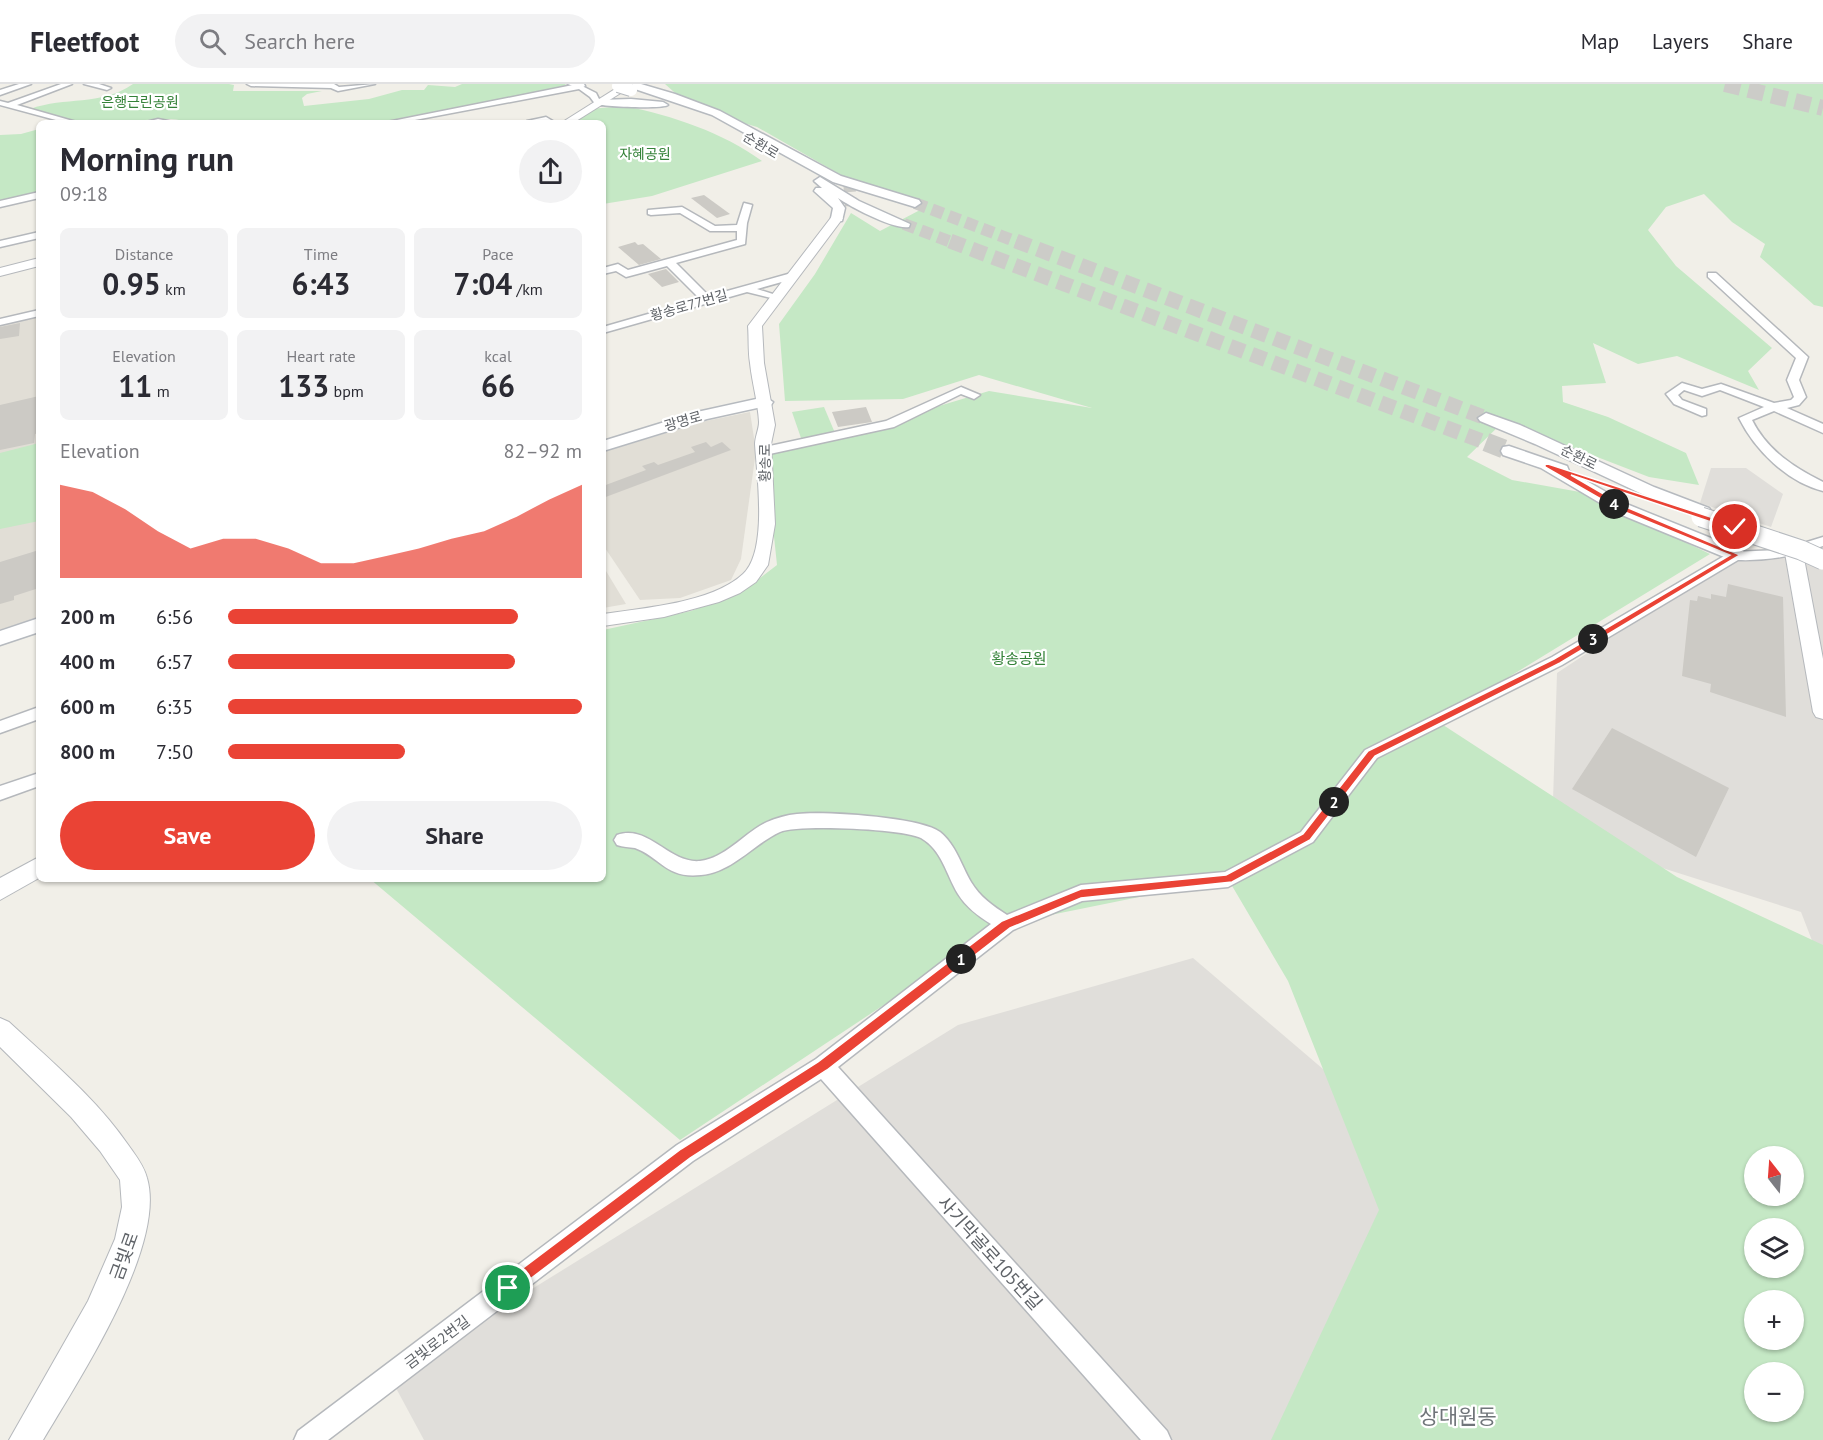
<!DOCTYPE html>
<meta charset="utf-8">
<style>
:root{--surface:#fff;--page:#f2f2f3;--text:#2b2b33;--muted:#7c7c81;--line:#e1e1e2;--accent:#ea4335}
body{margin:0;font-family:"PT Sans","Noto Sans KR",sans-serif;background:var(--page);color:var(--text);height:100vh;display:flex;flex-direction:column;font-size:22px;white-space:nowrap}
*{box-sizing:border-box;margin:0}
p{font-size:20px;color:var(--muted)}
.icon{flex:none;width:33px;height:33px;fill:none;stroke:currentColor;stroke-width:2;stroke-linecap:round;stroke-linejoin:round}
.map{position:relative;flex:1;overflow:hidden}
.panel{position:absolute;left:36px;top:36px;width:570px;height:762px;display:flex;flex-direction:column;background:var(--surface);border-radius:9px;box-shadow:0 2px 4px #0004}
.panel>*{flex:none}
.needle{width:39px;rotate:343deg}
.controls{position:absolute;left:1744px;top:1062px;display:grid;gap:12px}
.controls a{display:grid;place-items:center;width:60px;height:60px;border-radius:50%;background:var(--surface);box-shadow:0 2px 4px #0004;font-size:30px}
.pin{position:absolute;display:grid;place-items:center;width:51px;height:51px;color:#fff;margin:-26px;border:3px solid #fff;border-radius:50%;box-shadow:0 2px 6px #0007}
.km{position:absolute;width:30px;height:30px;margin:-15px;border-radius:50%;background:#222;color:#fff;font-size:16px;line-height:30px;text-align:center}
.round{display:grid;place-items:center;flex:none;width:63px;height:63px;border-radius:32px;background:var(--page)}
.head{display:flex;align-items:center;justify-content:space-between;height:102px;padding:0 24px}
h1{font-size:33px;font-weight:700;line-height:45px}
.figures{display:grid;grid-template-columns:repeat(3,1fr);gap:9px;height:102px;padding:6px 24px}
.figures div{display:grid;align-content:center;border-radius:9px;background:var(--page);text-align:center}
.figures b{font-size:30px;font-weight:700}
.figures small{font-size:16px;font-weight:400}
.figures p{font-size:16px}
.chart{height:168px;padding:12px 24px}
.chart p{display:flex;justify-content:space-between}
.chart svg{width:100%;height:108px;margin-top:6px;fill:var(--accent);opacity:.7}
.action{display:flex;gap:12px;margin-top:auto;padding:12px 24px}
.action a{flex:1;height:69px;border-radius:36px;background:var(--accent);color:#fff;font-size:24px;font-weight:700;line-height:69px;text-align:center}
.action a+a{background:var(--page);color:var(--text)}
ul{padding:0 24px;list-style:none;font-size:20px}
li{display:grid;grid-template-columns:96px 72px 1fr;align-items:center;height:45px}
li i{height:15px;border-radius:8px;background:var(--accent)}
header{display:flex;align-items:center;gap:36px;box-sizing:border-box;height:84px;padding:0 30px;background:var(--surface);border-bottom:2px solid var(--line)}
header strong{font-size:28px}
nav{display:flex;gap:33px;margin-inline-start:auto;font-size:21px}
.search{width:420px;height:54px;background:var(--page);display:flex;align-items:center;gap:15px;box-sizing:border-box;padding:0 21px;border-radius:33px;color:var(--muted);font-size:22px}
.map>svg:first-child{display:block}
</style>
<header>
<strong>Fleetfoot</strong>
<div class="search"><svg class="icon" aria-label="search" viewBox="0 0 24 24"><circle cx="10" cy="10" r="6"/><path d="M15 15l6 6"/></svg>Search here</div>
<nav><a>Map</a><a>Layers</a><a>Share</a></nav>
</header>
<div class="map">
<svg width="1823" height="1356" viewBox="0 0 1823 1356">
<rect width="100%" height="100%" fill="#f1efe8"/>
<g fill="#e0deda">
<polygon points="1711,384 1746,384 1783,410 1771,443 1700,419"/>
<polygon points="1823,466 1823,885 1801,828 1552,749 1557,589 1736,471"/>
<polygon points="1193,874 1412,1061 1307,1356 424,1356 390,1293 958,941"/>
</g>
<g fill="#e1ded6">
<polygon points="39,232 39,533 0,546 0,239"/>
<polygon points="750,328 756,367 741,475 731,496 680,514 640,516 603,461 603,368 706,337"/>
<polygon points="603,482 626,520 603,524"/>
</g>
<g fill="#c5e8c5" fill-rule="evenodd">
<path d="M133,0h96l5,1 -1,6h89l-15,3 -5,4 2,8 65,-7 33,-9h22l4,-5 27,2 7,-3h103l2,2 -191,37h-186c-20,-10 -70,2 -96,0 -21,-1 -43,-9 -64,-14 36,-13 69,-2 103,-25z"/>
<path d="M665,0h1158v223l-9,-2 -54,-48 5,-13 -33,-22 -28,-28 -38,13 -18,23 28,36 96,82 -24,23 11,19 -82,-34 -39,8 -45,-21 13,40 -44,3 1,16 45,15 78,36 13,32 -50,-8 -145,-56 -37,36 45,23 68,12 130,62 -273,167 240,156 146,68v495h-552l108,-230 -91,-229 -60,-102 -222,45 -326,216 -310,-261h233v-249l88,-19 52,-20 34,-26 -12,-114 114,-27 110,-33 103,17 -113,-33 -76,24 -118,2 -6,-77 36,-50 36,-61 29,18 40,-21 -79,-35 -84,-48 -65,-19zM1755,1072h39v40h-39zM1755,1144h39v40h-39zM1755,1216h39v40h-39zM1755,1288h39v40h-39z"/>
<path d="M625,22c48,10 97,26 137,55l-110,35 -49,8v-81h-37l23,-14z"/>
<polygon points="39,45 39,108 0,116 0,51 21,50"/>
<polygon points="824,323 835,349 801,354 792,328"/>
<polygon points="39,359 39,437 0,445 0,369"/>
</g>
<g fill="#cccac5">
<polygon points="704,111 730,130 717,134 691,114"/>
<polygon points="635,158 638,161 643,160 661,175 639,181 618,163"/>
<polygon points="666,185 679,198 662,203 648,190"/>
<polygon points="20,239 19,252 0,255 0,243"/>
<polygon points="39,312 39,349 35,350 34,359 0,366 0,321"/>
<polygon points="866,323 872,338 838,343 832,328"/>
<polygon points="706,358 711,363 722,358 731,366 603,414 603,402 646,386 642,382 654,378 658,381 695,368 691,363"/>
<polygon points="39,466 39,504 14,512 14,516 0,520 0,478"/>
<polygon points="1728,500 1783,513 1786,633 1710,608 1711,600 1682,592 1690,516 1697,517 1698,512 1711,515 1711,510 1726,513"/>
<polygon points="1612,644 1729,704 1696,773 1572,705"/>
</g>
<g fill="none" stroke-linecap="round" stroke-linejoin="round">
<g stroke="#ccccc8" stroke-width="12" stroke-dasharray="12 6" stroke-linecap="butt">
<polyline points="849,96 851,122"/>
<polyline points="915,119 1020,159"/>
<polyline points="904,140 954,159"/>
</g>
<g stroke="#ccccc8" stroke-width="15" stroke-dasharray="15 8" stroke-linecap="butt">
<polyline points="950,157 1490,360"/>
<polyline points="1016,157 1486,334"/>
</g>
<polyline stroke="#ccccc8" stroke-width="19" stroke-dasharray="19 10" stroke-linecap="butt" points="1486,358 1509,367"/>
<polyline stroke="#ccccc8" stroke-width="16" stroke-dasharray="16 8" stroke-linecap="butt" points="1725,0 1823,24"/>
<g stroke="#b5b8bc" stroke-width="3">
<g id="minor">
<polygon points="19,0 31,0 0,11 0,6"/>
<polygon points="61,0 72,0 17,21 80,39 67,39 0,21 0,17 8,19"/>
<polygon points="84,0 99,0 111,4 107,6"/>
<polygon points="247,0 334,0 339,3 375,0 338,7 331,4 251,2"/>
<polygon points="578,0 596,9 602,21 596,21 590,13 579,5 399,39 382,39"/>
<polygon points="546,33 556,39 526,39 527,37"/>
<polygon points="158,35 178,39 142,39"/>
<polygon points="39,108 39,114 0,123 0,117"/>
<polygon points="744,119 752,121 747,139 745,160 676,179 709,212 788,190 796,190 796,194 757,205 779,212 779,216 747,208 603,249 603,243 700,215 667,182 626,193 616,187 603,190 603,184 618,180 628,186 737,156 737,147 710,147 680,129 651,131 648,130 648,126 682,123 715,142 737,141"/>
<polygon points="39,148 39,154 0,163 0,157"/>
<path d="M1708,189h8l92,84 -9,23 7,17 -7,8 -12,3 36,16v9l-49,-22 -22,9c15,30 41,47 71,62v9c-36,-9 -68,-41 -84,-73l25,-11 -44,-17 -18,6 -18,-6 -6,5 4,5 24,9v6l-4,1 -28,-12 -8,-10 16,-11 20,6 19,-5 53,19 17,-3 3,-3 -7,-17 9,-22 -88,-81z"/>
<polygon points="39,226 39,232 0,241 0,235"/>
<polygon points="961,303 980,311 974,315 961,310 894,343 765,371 759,367 765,363 886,337"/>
<path d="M1823,453v9c-28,10 -55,15 -85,14l-176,105 -185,93 -64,84 -85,45 -146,14 -69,29 -175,137 329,364 4,9h-30l-320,-361 -128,82 -365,279h-34l4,-9 379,-286 139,-86 175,-135c-13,-8 -25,-17 -33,-30 -12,-20 -16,-44 -37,-56 -16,-9 -124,-14 -141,-6 -28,13 -47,40 -79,43 -35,4 -41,-18 -66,-27 -6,-1 -12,-1 -18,-3l-3,-5 3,-5c32,-11 52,29 83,26 26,-3 44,-28 67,-39 9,-4 20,-7 30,-8 27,-3 123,3 143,18 16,13 21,33 31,50 9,15 22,24 36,33l74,-30 144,-13 76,-40 64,-82 187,-93 179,-105 50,-2z"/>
<polygon points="39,623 39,635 0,649 0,637"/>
<polygon points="39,689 39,702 0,716 0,702"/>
</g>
</g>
<g stroke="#b5b8bc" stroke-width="2">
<g id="tertiary">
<polygon points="623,0 635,0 573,39 561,39"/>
<path d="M837,130l6,4 -81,108 2,37 11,62 -4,19 4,80 -7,41 -12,17 -16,11 -21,9 -55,15 -61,9v-12c40,-6 109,-11 140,-40 25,-23 14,-98 12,-130 0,-7 4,-15 4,-22 -1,-20 -7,-39 -9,-59 -2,-12 -1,-25 -2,-37l85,-111z"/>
<polygon points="39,174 39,182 0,192 0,184"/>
<polygon points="1794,463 1800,465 1803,469 1823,575 1823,635 1816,633 1813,628 1785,469 1788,465"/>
<polygon points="39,773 39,794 0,816 0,794"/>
<path d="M0,934l9,4c42,39 87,76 120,124 7,10 15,20 18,32 20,68 -69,203 -104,262h-34l79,-139 27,-62 7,-32 -2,-27 -20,-29 -29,-34 -71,-70z"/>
</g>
</g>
<g stroke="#b6babf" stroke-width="3">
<g id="secondary">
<polygon points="568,0 584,0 585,2 580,5"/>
<polygon points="629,0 641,0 675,10 720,27 841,92 919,116 921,119 915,123 833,98 712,31 629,3"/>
<path d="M631,15l32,3 5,3c-4,4 -69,2 -74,-2l5,-3z"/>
<path d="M820,93l39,24 51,23 -1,3c-15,3 -58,-20 -71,-29l7,10 -3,13h-10l-1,-3 2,-10 -19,-17 2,-3h6l-8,-7z"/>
<polygon points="765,313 773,318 771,321 707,335 603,367 603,357 697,328"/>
<polygon points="1486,329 1520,341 1654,403 1709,424 1712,428 1709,432 1703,434 1642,410 1535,360 1480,337 1478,334"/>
<polygon points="1509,362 1567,382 1569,387 1629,421 1743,467 1745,471 1743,475 1729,475 1617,429 1541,384 1503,371 1501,367 1503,363"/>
<polygon points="39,534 39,548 0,561 0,547"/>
</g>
</g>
<use href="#minor" fill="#fff" fill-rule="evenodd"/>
<use href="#tertiary" fill="#fff" fill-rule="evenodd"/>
<use href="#secondary" fill="#fff" fill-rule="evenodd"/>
<g stroke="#b6babf" stroke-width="14" stroke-linecap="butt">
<polyline id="secondary-bridge-far1" points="618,2 631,6"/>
</g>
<g stroke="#b6babf" stroke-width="21" stroke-linecap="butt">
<polyline id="secondary-bridge" points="1701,433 1801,466 1823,476"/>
</g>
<use href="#secondary-bridge-far1" stroke="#fff" stroke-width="12"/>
<use href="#secondary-bridge" stroke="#fff" stroke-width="19"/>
</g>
<polygon fill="#ea4335" stroke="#fff" stroke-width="1.5" points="1545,379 1738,442 1738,445 1732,445 1571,391 1626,423 1740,471 1560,579 1375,672 1310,756 1232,798 1081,814 1010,844 827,986 690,1074 513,1208 508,1211 503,1208 501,1204 503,1199 681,1065 818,978 1002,837 1081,805 1226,791 1303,750 1368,667 1554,575 1730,471 1620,426 1545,383"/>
<g text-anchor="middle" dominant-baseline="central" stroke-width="4.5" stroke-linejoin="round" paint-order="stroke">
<g font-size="14" fill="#348238" stroke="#fff">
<text x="140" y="18">은행근린공원</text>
<text x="645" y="70">자혜공원</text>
</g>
<g font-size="14" fill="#5f6368" stroke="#fff">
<text transform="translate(761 61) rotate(31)">순환로</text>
<text transform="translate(689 221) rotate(-16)">황송로77번길</text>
<text transform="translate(683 337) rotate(-16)">광명로</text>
<text transform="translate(1579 373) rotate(26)">순환로</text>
<text transform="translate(765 379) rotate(-90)">황송로</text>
</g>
<g font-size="15" fill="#348238" stroke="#fff">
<text x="1019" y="574">황송공원</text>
</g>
<g font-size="15" fill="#5f6368" stroke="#fff">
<text transform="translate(437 1258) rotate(-37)">금빛로2번길</text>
</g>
<g font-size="18" fill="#5f6368" stroke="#fff">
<text transform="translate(990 1169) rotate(48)">사기막골로105번길</text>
<text transform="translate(124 1172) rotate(-70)">금빛로</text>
</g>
<g font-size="21" fill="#70757a" stroke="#fff">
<text x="1458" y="1332">상대원동</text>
</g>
</g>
</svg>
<div class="controls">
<a><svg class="needle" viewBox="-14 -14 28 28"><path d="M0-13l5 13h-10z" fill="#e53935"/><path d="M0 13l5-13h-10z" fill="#7c7c81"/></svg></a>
<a><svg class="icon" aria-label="layers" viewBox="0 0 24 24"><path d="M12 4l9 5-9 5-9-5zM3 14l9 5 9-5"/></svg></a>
<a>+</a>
<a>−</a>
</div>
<div class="pin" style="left:508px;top:1204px;background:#1e9e55"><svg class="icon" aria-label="arrive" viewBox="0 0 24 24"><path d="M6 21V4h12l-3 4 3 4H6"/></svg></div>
<div class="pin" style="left:1735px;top:443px;background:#d93025"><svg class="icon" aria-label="check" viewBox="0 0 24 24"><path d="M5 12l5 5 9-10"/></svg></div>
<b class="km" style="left:961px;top:875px">1</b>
<b class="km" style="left:1334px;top:718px">2</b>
<b class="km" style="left:1593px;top:555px">3</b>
<b class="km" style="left:1614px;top:420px">4</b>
<section class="panel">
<div class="head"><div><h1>Morning run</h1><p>09:18</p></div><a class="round"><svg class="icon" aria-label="share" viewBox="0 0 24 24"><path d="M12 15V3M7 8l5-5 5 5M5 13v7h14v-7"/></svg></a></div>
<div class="figures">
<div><p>Distance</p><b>0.95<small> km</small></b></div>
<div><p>Time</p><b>6:43</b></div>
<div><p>Pace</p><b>7:04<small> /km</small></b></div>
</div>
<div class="figures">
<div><p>Elevation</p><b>11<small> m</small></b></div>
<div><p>Heart rate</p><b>133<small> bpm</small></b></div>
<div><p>kcal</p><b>66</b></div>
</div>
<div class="chart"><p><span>Elevation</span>82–92 m</p>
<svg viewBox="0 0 160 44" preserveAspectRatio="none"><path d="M0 44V6L10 9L20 16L30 25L40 32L50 28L60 28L70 32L80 38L90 38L100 35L110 32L120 28L130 25L140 19L150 12L160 6V44z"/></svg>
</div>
<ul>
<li><b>200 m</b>6:56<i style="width:82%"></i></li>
<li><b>400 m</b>6:57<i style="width:81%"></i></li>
<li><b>600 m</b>6:35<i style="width:100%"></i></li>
<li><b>800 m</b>7:50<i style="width:50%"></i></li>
</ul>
<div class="action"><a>Save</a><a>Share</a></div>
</section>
</div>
